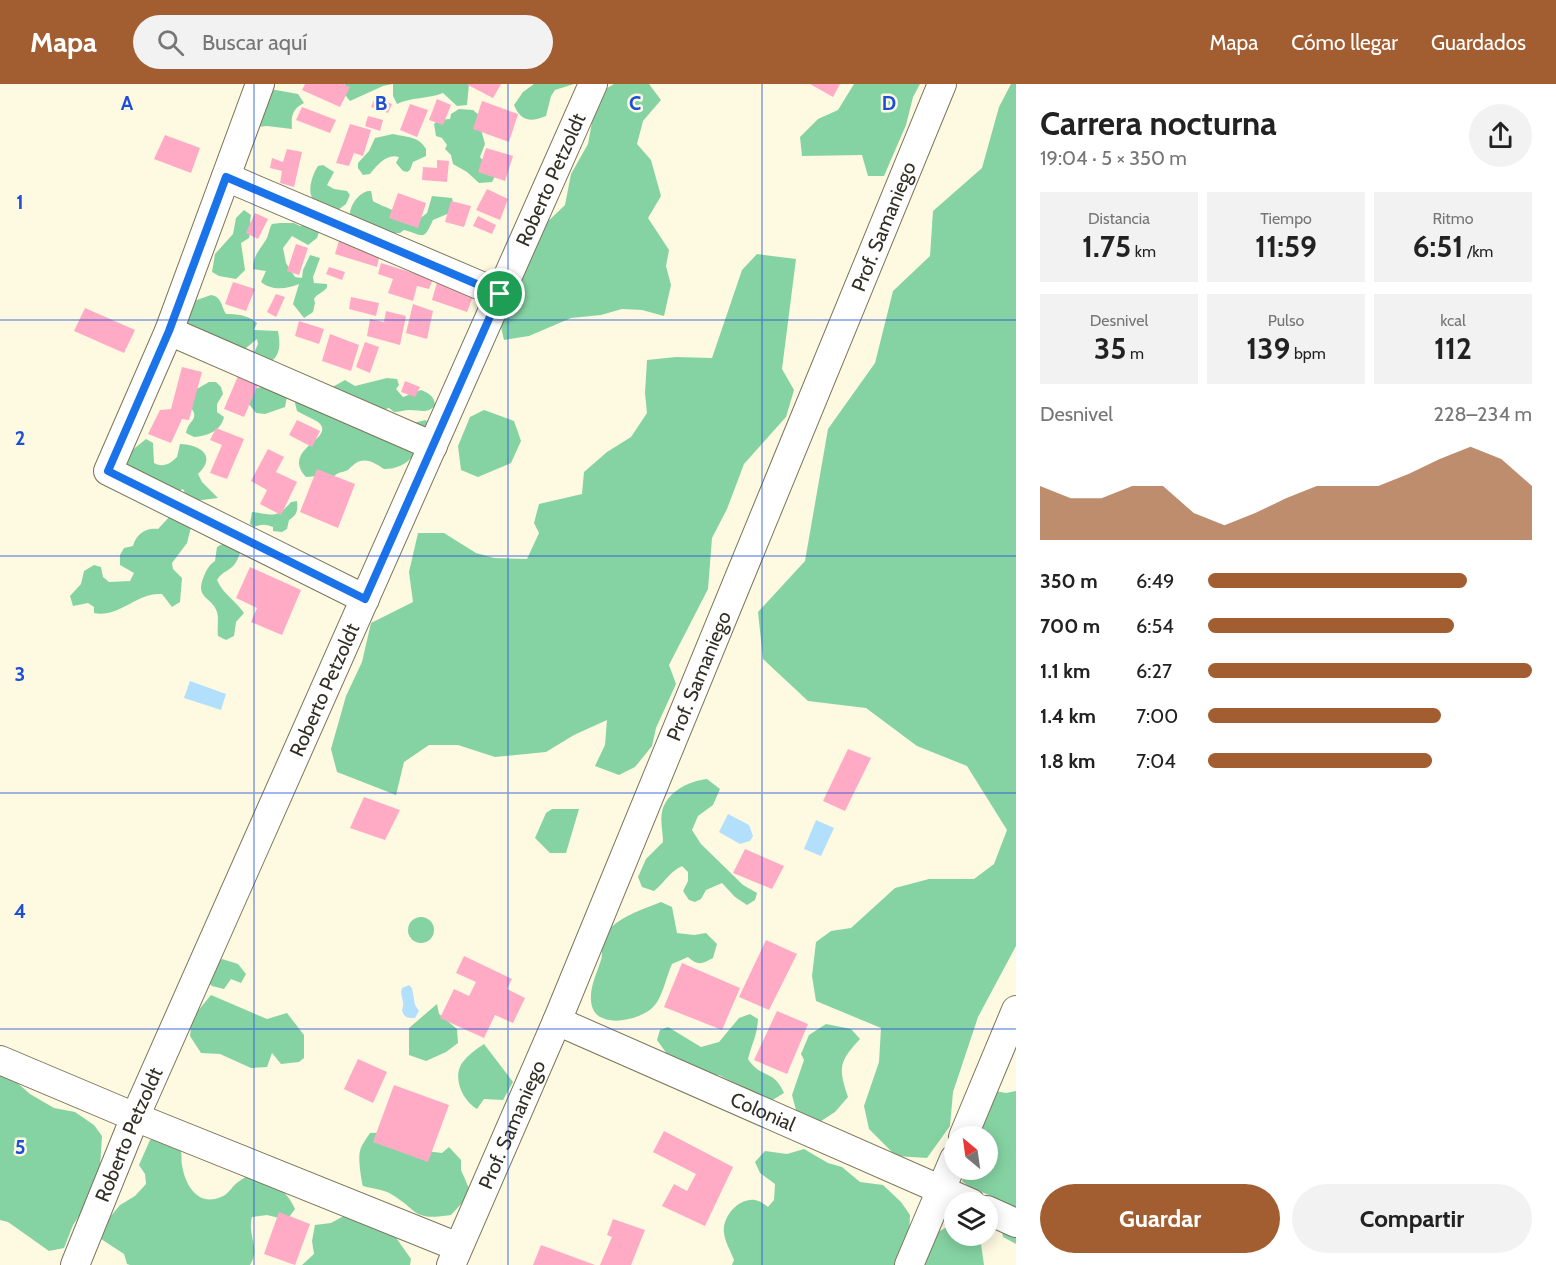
<!DOCTYPE html>
<html lang="es">
<meta charset="utf-8">
<style>
:root{--surface:#fff;--page:#f2f2f2;--text:#222;--muted:#767676;--accent:#a25d30}
body{margin:0;font-family:Cabin,sans-serif;background:var(--page);color:var(--text);height:100vh;display:flex;flex-direction:column;font-size:22px;white-space:nowrap}
*{box-sizing:border-box;margin:0}
p{font-size:20px;color:var(--muted)}
.icon{flex:none;width:33px;height:33px;fill:none;stroke:currentColor;stroke-width:2;stroke-linecap:round;stroke-linejoin:round}
.map{position:relative;flex:1;overflow:hidden}
.details{display:flex;flex-direction:column;background:var(--surface);width:540px}
.details>*{flex:none}
.needle{width:39px;rotate:331deg}
.controls{position:absolute;left:944px;top:1042px;display:grid;gap:12px}
.controls a{display:grid;place-items:center;width:54px;height:54px;border-radius:50%;background:var(--surface);box-shadow:0 3px 15px #0003;font-size:30px}
.pin{position:absolute;display:grid;place-items:center;width:51px;height:51px;color:#fff;margin:-26px;border:3px solid #fff;border-radius:50%;box-shadow:0 2px 6px #0007}
.round{display:grid;place-items:center;flex:none;width:63px;height:63px;border-radius:32px;background:var(--page)}
.headline{display:flex;align-items:center;justify-content:space-between;height:102px;padding:0 24px}
h1{font-size:33px;font-weight:700;line-height:45px}
.figures{display:grid;grid-template-columns:repeat(3,1fr);gap:9px;height:102px;padding:6px 24px}
.figures div{display:grid;align-content:center;border-radius:0px;background:var(--page);text-align:center}
.figures b{font-size:30px;font-weight:700}
.figures small{font-size:16px;font-weight:400}
.figures p{font-size:16px}
.chart{height:168px;padding:12px 24px}
.chart p{display:flex;justify-content:space-between}
.chart svg{width:100%;height:108px;margin-top:6px;fill:var(--accent);opacity:.7}
.button{display:flex;gap:12px;margin-top:auto;padding:12px 24px}
.button a{flex:1;height:69px;border-radius:36px;background:var(--accent);color:#fff;font-size:24px;font-weight:700;line-height:69px;text-align:center}
.button a+a{background:var(--page);color:var(--text)}
ul{padding:0 24px;list-style:none;font-size:20px}
li{display:grid;grid-template-columns:96px 72px 1fr;align-items:center;height:45px}
li i{height:15px;border-radius:8px;background:var(--accent)}
header{display:flex;align-items:center;gap:36px;box-sizing:border-box;height:84px;padding:0 30px;background:var(--accent);color:#fff}
header strong{font-size:28px}
nav{display:flex;gap:33px;margin-inline-start:auto;font-size:21px}
.search{width:420px;height:54px;background:var(--page);display:flex;align-items:center;gap:15px;box-sizing:border-box;padding:0 21px;border-radius:33px;color:var(--muted);font-size:22px}
main{display:flex;flex:1;min-height:0}
.map>svg:first-child{display:block}
</style>
<header>
<strong>Mapa</strong>
<div class="search"><svg class="icon" aria-label="search" viewBox="0 0 24 24"><circle cx="10" cy="10" r="6"/><path d="M15 15l6 6"/></svg>Buscar aquí</div>
<nav><a>Mapa</a><a>Cómo llegar</a><a>Guardados</a></nav>
</header>
<main>
<div class="map">
<svg width="1016" height="1181" viewBox="0 0 1016 1181">
<rect width="100%" height="100%" fill="#fef9e1"/>
<g fill="#85d3a3">
<path d="M345,0h124l-2,21 -10,1 -14,-13c-15,6 -32,4 -46,11l-4,-8v-12l-10,2 -33,15 -9,-11z"/>
<path d="M534,0h40l-19,6 -4,6 -5,20c-15,6 -25,6 -32,-11l9,-13z"/>
<polygon points="614,0 649,0 661,16 643,37 637,60 651,76 661,112 648,134 669,166 666,182 671,201 664,232 642,226 622,225 601,231 571,234 529,252 504,256 499,234 539,146 565,121 571,90 588,60 592,38 602,7"/>
<polygon points="854,0 920,0 913,13 906,41 884,92 868,92 862,71 802,72 800,53 818,35 838,26"/>
<polygon points="1011,0 1016,0 1016,862 978,933 953,1008 950,1042 927,1074 896,1072 869,1045 864,1022 879,978 881,944 816,917 812,892 816,858 831,847 851,844 895,804 929,795 974,795 994,780 1007,746 967,682 917,662 866,624 808,617 763,575 758,528 805,477 828,345 875,279 893,207 930,172 933,127 982,84 999,23"/>
<path d="M259,3l39,7 6,9c-12,6 -13,13 -12,26l-25,-3 -22,2z"/>
<polygon points="459,25 473,26 480,32 480,42 485,60 480,73 495,92 492,98 479,99 467,88 453,80 451,71 445,65 447,61 442,54 436,52 434,40 438,36 450,35 451,30"/>
<path d="M393,50c12,3 26,2 33,15v7l-13,6 -3,8 -3,2 -4,-1 -7,-8 3,-6c-12,-4 -22,8 -29,17l-7,1 -5,-7v-5l11,-12 6,-13z"/>
<path d="M323,81l11,7 -7,13 7,4 13,2 3,4 -4,9 -8,6c-7,-3 -18,-6 -24,-10 -8,-8 -1,-27 4,-34z"/>
<path d="M368,107h3c1,3 1,7 2,10 1,2 40,17 45,19l9,-7 5,-17 20,2 2,8 -2,6 -19,8c-10,22 -9,15 -29,10l-4,3h-7l-43,-14c-2,-11 7,-25 18,-28z"/>
<path d="M244,126l7,5c-2,7 1,14 -2,23l-8,5 4,27 -9,9 -17,-3 -7,-4 3,-18 18,-20 3,-16z"/>
<path d="M280,139h14l6,3 5,-2 10,3 4,5 -2,6 -9,7 -16,-9 -9,12 3,15 9,14 7,1 1,-8 7,-15 10,3 -7,19 1,6 13,1v3c-3,6 -10,6 -13,12l1,4 -2,9 -9,6 -11,-14 6,-20c-12,5 -27,7 -38,-2l5,-11 -13,-2c0,-14 7,-19 14,-31 2,-5 2,-9 5,-14z"/>
<polygon points="757,170 796,175 782,285 794,306 786,333 744,380 727,425 712,454 708,505 669,581 676,600 656,644 652,662 635,683 619,691 595,682 605,661 607,636 574,651 546,668 495,673 458,661 429,661 404,678 396,711 337,688 331,665 346,612 362,578 371,539 413,518 409,488 418,449 444,449 476,469 494,474 527,475 539,449 534,439 539,420 582,410 584,388 607,368 631,353 647,329 645,309 647,276 676,273 712,274 742,186"/>
<path d="M211,211c11,2 10,11 15,19 11,0 22,1 31,9l-3,7 24,1c2,12 3,22 -6,30l-18,-8 4,-9 -1,-5 -11,9 -12,3 -55,-24 15,-26z"/>
<path d="M387,294l10,1 2,6 -3,4 7,8 18,-7c8,3 14,7 14,16 -9,8 -14,4 -25,4 -5,0 -11,2 -16,2l-5,-4 -11,4 30,12 18,-4 4,9c-12,21 -20,40 -46,40 -9,-6 -18,-12 -28,-6 -2,1 -7,6 -8,7 -10,4 -10,1 -17,10l-14,-4 -11,1c-26,-29 32,-38 12,-55 -6,-4 -15,-7 -21,-11l-2,-8 2,-11 32,-3 16,-9 10,6z"/>
<path d="M209,298h7l5,5 2,7 -6,10v8l7,5c-3,14 -17,19 -30,20l-8,-4c3,-15 16,-13 2,-29l7,-14z"/>
<polygon points="265,299 288,308 285,323 265,330 256,329 245,315 249,306 262,303"/>
<polygon points="484,326 514,337 521,357 511,379 478,393 461,386 458,362 470,333"/>
<path d="M146,355l7,4 1,20c9,5 16,1 23,-6l3,-13c21,1 37,12 18,30l4,8 16,16 -24,3 -6,-2 -5,-10 -6,3 -46,-9 -7,-26z"/>
<path d="M297,417c1,10 0,14 -8,19l-2,9 -5,3 -9,-1v-4c-8,-3 -11,-3 -19,0l-4,-3 2,-12c20,2 24,8 39,-10z"/>
<path d="M171,431l20,12 -4,16 -15,20 1,6 9,9 -2,24 -8,5 -10,-13c-25,-2 -43,24 -68,19v-6l-6,-4 -15,3 -3,-10 11,-12 3,-13 10,-6 7,2 2,10 6,5 21,-1 4,-8 -14,-8v-10l4,-7 9,-2c3,-12 13,-19 25,-17z"/>
<path d="M229,456l14,5c-3,7 -5,17 -11,22 -6,5 -11,6 -15,13 6,14 19,21 27,33l-8,9 -2,14 -8,4 -8,-4c-1,-7 1,-18 -1,-24 -5,-16 -23,-13 -13,-36 3,-7 5,-11 11,-15l2,-14z"/>
<path d="M707,695l13,10 -7,16 -15,11 -6,14 9,14 42,41 14,8 -2,7 -8,5 -12,-8 -13,-14 -16,7 -5,9 -6,3 -6,-2 -6,-9 5,-10v-9l-6,-6c-13,6 -17,16 -28,25l-12,-4 -4,-10 8,-18 17,-17c0,-9 -3,-21 -1,-30 4,-20 27,-31 45,-33z"/>
<polygon points="552,725 579,725 566,769 550,769 535,754 546,729"/>
<path d="M661,818l11,5 5,26 17,2 12,-2 11,11 -4,14c-11,6 -15,8 -25,-1l-16,7c-6,13 -10,37 -21,45 -16,13 -59,21 -60,-9 -1,-14 6,-27 10,-40 3,-8 -3,-17 4,-26 13,-17 36,-24 56,-32z"/>
<circle cx="421" cy="846" r="13"/>
<polygon points="222,875 238,880 246,890 241,899 231,895 224,905 212,902 206,896 208,888"/>
<polygon points="211,911 267,935 287,929 304,951 304,974 299,978 281,980 272,969 267,983 251,984 220,970 201,969 190,952 192,934"/>
<polygon points="437,920 439,930 457,945 458,959 446,968 426,977 409,971 409,944"/>
<path d="M750,930l8,5c-1,17 -6,24 -10,40 13,20 26,10 36,34l-13,8 -52,-26 -19,-1 -33,-20 -10,-14 3,-10 8,-3 33,20 18,-5 20,-24z"/>
<path d="M826,940l25,5 9,10c-21,23 -22,28 -12,58l-13,15 -20,13 -18,-11 -5,-19 12,-35 -3,-6 8,-19z"/>
<path d="M484,960l29,38 -10,18 -19,-1 -7,10c-14,-8 -25,-31 -15,-46 6,-8 14,-14 22,-19z"/>
<polygon points="0,991 14,996 30,1010 54,1024 75,1028 94,1041 102,1052 100,1083 86,1122 73,1141 64,1164 49,1167 8,1138 0,1136"/>
<path d="M995,1007l11,2 10,-2v153l-13,-7 -2,-11 6,-21c-15,-12 -31,-12 -45,-24l4,-11h21v-33h-12z"/>
<path d="M395,1048l23,18 24,3 7,-6 12,13v10l10,23 -20,22c-40,6 -31,-4 -60,-21 -9,-5 -18,-5 -28,-8 -2,-7 -5,-28 -3,-35 1,-6 7,-13 10,-18z"/>
<path d="M166,1050c6,5 13,9 15,17 1,5 0,9 1,14 3,20 16,42 39,32 8,-3 11,-11 17,-15 4,-3 8,-5 12,-8 20,8 36,14 45,35l-8,11 -20,-5 -15,2c-5,20 9,31 -2,48h-120l-3,-1 -3,-10 -29,-19 25,-30 15,-9 11,-12 -1,-10 -6,-9 11,-25z"/>
<path d="M804,1065l24,14 14,4 18,15 23,3 18,17 9,13 -1,22 -11,28h-166l2,-5c-3,-8 -9,-18 -10,-27 -2,-16 14,-35 31,-33 5,1 9,4 13,7l6,-7 1,-16 -15,-11 -5,-11 10,-11 22,3z"/>
<polygon points="342,1133 356,1133 392,1148 411,1175 410,1181 302,1181 314,1170 312,1157 315,1141 331,1139"/>
<polygon points="945,1144 954,1144 954,1152 977,1152 981,1160 984,1181 921,1181 933,1151"/>
</g>
<g fill="#b2e0fc">
<polygon points="190,597 226,610 221,626 184,614"/>
<polygon points="728,730 749,741 753,752 750,757 740,760 719,748"/>
<polygon points="816,736 834,744 821,772 804,765"/>
<path d="M409,901l3,3 3,17 4,6 -4,7c-7,0 -11,0 -13,-8 4,-8 -3,-14 0,-22z"/>
</g>
<g fill="#ffabc6">
<polygon points="305,0 343,0 350,3 340,23 302,6"/>
<polygon points="466,0 501,0 493,14"/>
<polygon points="810,0 840,0 833,13"/>
<polygon points="375,13 392,20 388,29 371,23"/>
<polygon points="437,15 451,21 443,41 429,36"/>
<polygon points="482,17 518,30 509,58 473,45"/>
<polygon points="410,20 428,26 417,53 400,46"/>
<polygon points="302,23 336,36 330,49 296,36"/>
<polygon points="368,32 383,36 380,47 365,42"/>
<polygon points="350,40 371,46 363,72 354,69 349,82 336,79"/>
<polygon points="165,51 200,64 191,89 154,75"/>
<polygon points="486,64 513,72 505,97 478,88"/>
<polygon points="287,65 302,68 294,103 280,99 282,87 270,84 272,74 283,78"/>
<polygon points="437,76 449,77 447,98 422,96 423,83 437,84"/>
<polygon points="487,105 508,115 500,136 476,126"/>
<polygon points="398,109 426,119 418,144 389,134"/>
<polygon points="451,117 471,122 464,143 445,138"/>
<polygon points="255,129 268,135 258,155 246,149"/>
<polygon points="478,132 496,141 492,150 473,142"/>
<polygon points="340,153 381,165 377,183 335,170"/>
<polygon points="296,160 308,164 299,191 287,187"/>
<polygon points="381,179 433,195 429,205 417,202 413,217 388,209 393,195 378,190"/>
<polygon points="329,183 345,188 342,196 326,190"/>
<polygon points="438,195 475,207 467,228 432,216"/>
<polygon points="233,198 255,205 246,227 225,220"/>
<polygon points="276,210 285,213 276,233 267,228"/>
<polygon points="351,213 379,219 376,232 349,225"/>
<polygon points="413,220 433,227 427,255 406,249"/>
<polygon points="85,224 135,246 124,269 74,247"/>
<polygon points="386,227 406,232 400,261 367,252 370,235 384,238"/>
<polygon points="299,237 324,245 319,260 295,252"/>
<polygon points="330,250 359,261 351,287 322,277"/>
<polygon points="365,258 379,263 370,289 356,283"/>
<polygon points="182,283 202,288 189,336 182,335 171,359 148,350 160,326 171,325"/>
<polygon points="238,292 258,301 244,333 224,325"/>
<polygon points="405,297 420,303 415,313 401,308"/>
<polygon points="297,336 320,347 312,363 289,351"/>
<polygon points="216,344 244,355 227,395 210,389 222,361 210,356"/>
<polygon points="268,365 284,373 276,388 297,398 281,431 260,420 267,406 251,397"/>
<polygon points="317,385 355,400 338,444 300,428"/>
<polygon points="250,483 301,506 282,551 251,538 257,524 236,514"/>
<polygon points="848,665 871,674 845,727 823,717"/>
<polygon points="364,713 400,726 385,756 350,744"/>
<polygon points="745,765 784,782 772,805 733,789"/>
<polygon points="766,856 797,870 769,926 739,913"/>
<polygon points="464,872 512,895 507,905 525,914 513,939 495,931 484,954 440,934 454,905 469,912 476,898 456,889"/>
<polygon points="682,879 740,904 722,946 664,923"/>
<polygon points="777,927 808,940 787,990 754,976"/>
<polygon points="358,975 387,988 373,1019 344,1005"/>
<polygon points="394,1001 449,1021 428,1078 373,1058"/>
<polygon points="664,1047 733,1083 705,1142 662,1122 674,1100 687,1107 696,1090 653,1068"/>
<polygon points="279,1128 310,1140 295,1181 264,1170"/>
<polygon points="613,1135 645,1146 631,1181 600,1181 612,1153 607,1151"/>
<polygon points="541,1161 595,1181 533,1181"/>
</g>
<g fill="none" stroke-linecap="round" stroke-linejoin="round">
<g stroke="#7b765a" stroke-width="30">
<g id="minor">
<polyline points="260,0 169,247 108,387 365,515"/>
<polyline points="226,93 500,210"/>
<polyline points="169,247 433,362"/>
<path id="s1" d="M557,937l414,182"/>
<polyline points="0,976 135,1033 458,1163"/>
<polyline points="963,1053 1016,926"/>
<polyline points="987,1126 1016,1139"/>
<path id="s2" d="M75,1181l60,-148 458,-1033"/>
<path id="s3" d="M451,1181l106,-244 385,-937"/>
<polyline points="909,1181 954,1075"/>
</g>
</g>
<use href="#minor" stroke="#fff" stroke-width="28"/>
</g>
<g fill="none" stroke-linecap="round" stroke-linejoin="round">
<g stroke="#fff" stroke-width="12">
<polygon id="route" points="226,93 500,210 365,515 108,387 169,247"/>
</g>
<use href="#route" stroke="#1a73e8" stroke-width="8"/>
</g>
<path fill="none" stroke="#1d4ed8" stroke-width="1.5" stroke-opacity="0.55" d="M254,0v1181M508,0v1181M762,0v1181M0,236h1016M0,472h1016M0,709h1016M0,945h1016"/>
<g text-anchor="middle" dominant-baseline="central" stroke-width="5" stroke-linejoin="round" paint-order="stroke">
<g font-size="20" fill="#323024" stroke="#fef9e1">
<text stroke="none"><textPath href="#s2" startOffset="1185">Roberto Petzoldt</textPath></text>
<text stroke="none"><textPath href="#s3" startOffset="1125">Prof. Samaniego</textPath></text>
<text stroke="none"><textPath href="#s3" startOffset="639">Prof. Samaniego</textPath></text>
<text stroke="none"><textPath href="#s2" startOffset="627">Roberto Petzoldt</textPath></text>
<text stroke="none"><textPath href="#s1" startOffset="225">Colonial</textPath></text>
<text stroke="none"><textPath href="#s3" startOffset="153">Prof. Samaniego</textPath></text>
<text stroke="none"><textPath href="#s2" startOffset="141">Roberto Petzoldt</textPath></text>
</g>
</g>
<g font-size="20" text-anchor="middle" font-weight="bold" fill="#1d4ed8" stroke="#fef9e1" stroke-width="5" stroke-linejoin="round" paint-order="stroke">
<text x="127" y="26">A</text>
<text x="381" y="26">B</text>
<text x="635" y="26">C</text>
<text x="889" y="26">D</text>
<text x="20" y="125">1</text>
<text x="20" y="361">2</text>
<text x="20" y="597">3</text>
<text x="20" y="834">4</text>
<text x="20" y="1070">5</text>
</g>
</svg>
<div class="controls">
<a><svg class="needle" viewBox="-14 -14 28 28"><path d="M0-13l5 13h-10z" fill="#e53935"/><path d="M0 13l5-13h-10z" fill="#767676"/></svg></a>
<a><svg class="icon" aria-label="layers" viewBox="0 0 24 24"><path d="M12 4l9 5-9 5-9-5zM3 14l9 5 9-5"/></svg></a>
</div>
<div class="pin" style="left:500px;top:210px;background:#1e9e55"><svg class="icon" aria-label="arrive" viewBox="0 0 24 24"><path d="M6 21V4h12l-3 4 3 4H6"/></svg></div>
</div>
<section class="details">
<div class="headline"><div><h1>Carrera nocturna</h1><p>19:04 · 5 × 350 m</p></div><a class="round"><svg class="icon" aria-label="share" viewBox="0 0 24 24"><path d="M12 15V3M7 8l5-5 5 5M5 13v7h14v-7"/></svg></a></div>
<div class="figures">
<div><p>Distancia</p><b>1.75<small> km</small></b></div>
<div><p>Tiempo</p><b>11:59</b></div>
<div><p>Ritmo</p><b>6:51<small> /km</small></b></div>
</div>
<div class="figures">
<div><p>Desnivel</p><b>35<small> m</small></b></div>
<div><p>Pulso</p><b>139<small> bpm</small></b></div>
<div><p>kcal</p><b>112</b></div>
</div>
<div class="chart"><p><span>Desnivel</span>228–234 m</p>
<svg viewBox="0 0 160 44" preserveAspectRatio="none"><path d="M0 44V22L10 27L20 27L30 22L40 22L50 33L60 38L70 33L80 27L90 22L100 22L110 22L120 17L130 11L140 6L150 11L160 22V44z"/></svg>
</div>
<ul>
<li><b>350 m</b>6:49<i style="width:80%"></i></li>
<li><b>700 m</b>6:54<i style="width:76%"></i></li>
<li><b>1.1 km</b>6:27<i style="width:100%"></i></li>
<li><b>1.4 km</b>7:00<i style="width:72%"></i></li>
<li><b>1.8 km</b>7:04<i style="width:69%"></i></li>
</ul>
<div class="button"><a>Guardar</a><a>Compartir</a></div>
</section>
</main>
